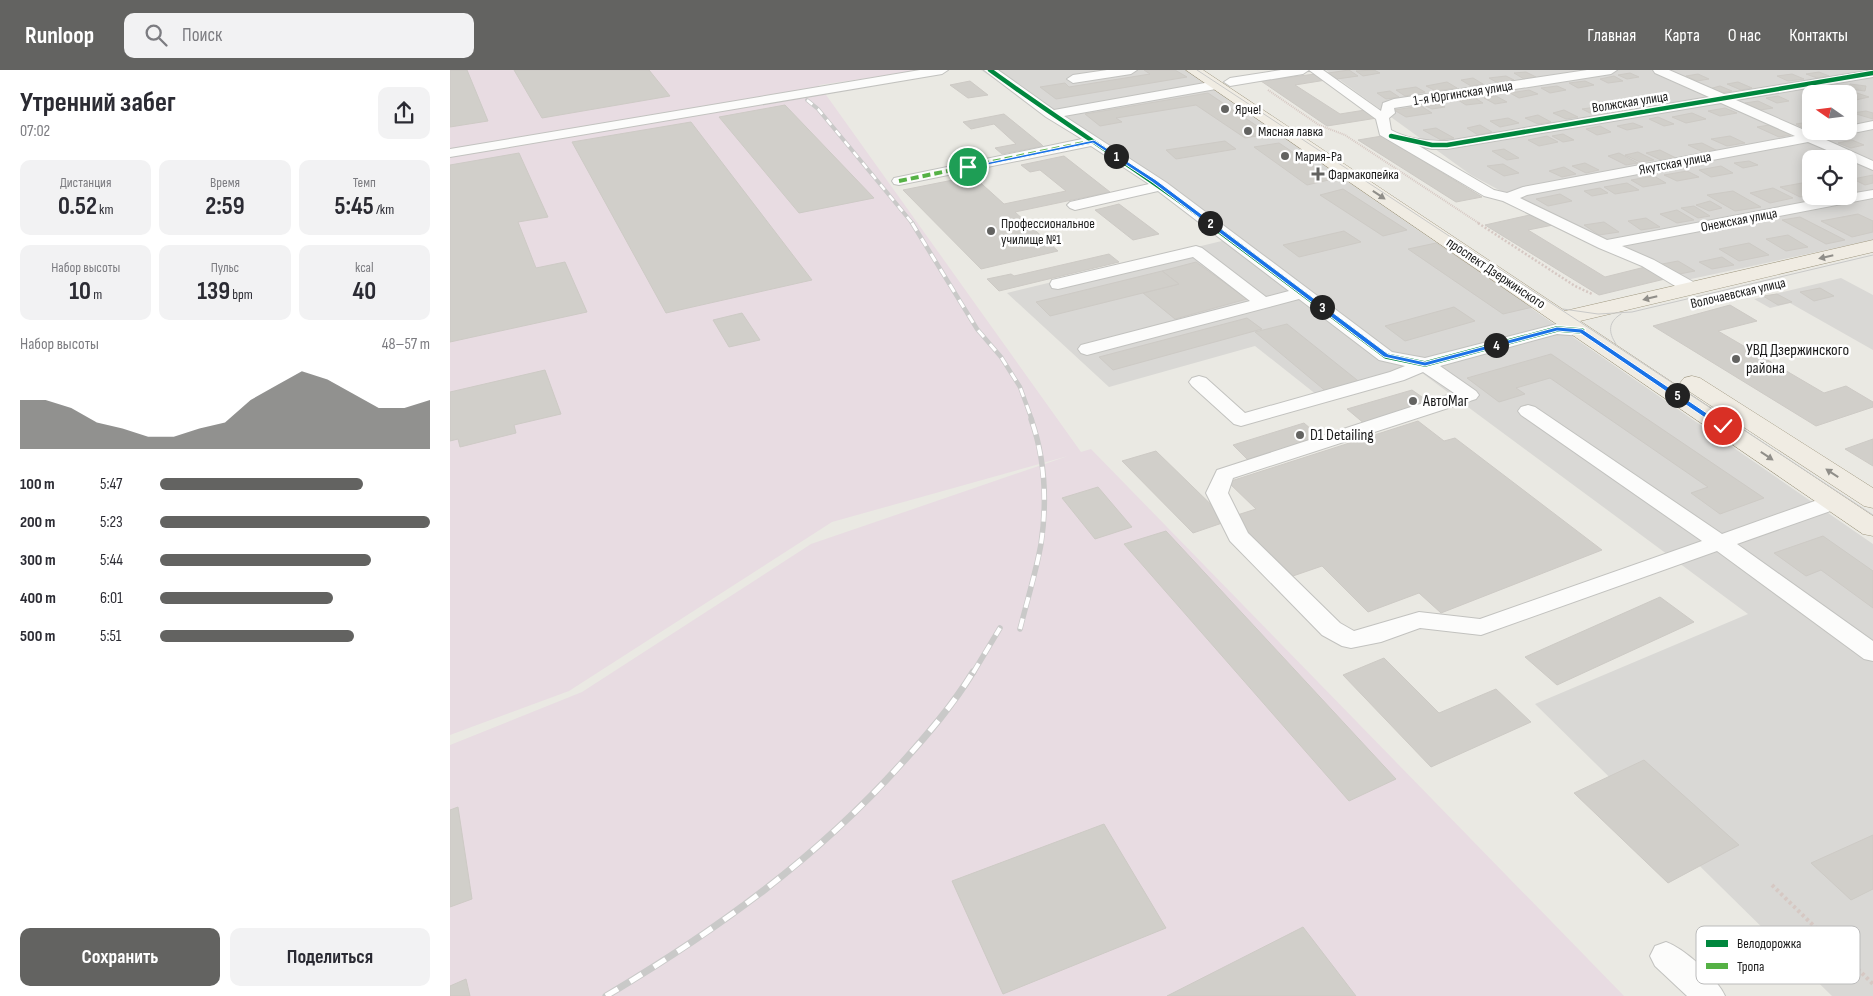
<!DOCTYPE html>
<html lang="ru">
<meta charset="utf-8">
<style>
:root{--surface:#fff;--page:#f2f2f3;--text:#2b2b33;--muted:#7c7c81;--accent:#636361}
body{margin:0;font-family:"Sofia Sans Condensed",sans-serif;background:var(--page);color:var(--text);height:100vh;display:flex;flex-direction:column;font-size:19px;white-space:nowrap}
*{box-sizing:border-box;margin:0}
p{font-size:16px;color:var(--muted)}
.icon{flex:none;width:28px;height:28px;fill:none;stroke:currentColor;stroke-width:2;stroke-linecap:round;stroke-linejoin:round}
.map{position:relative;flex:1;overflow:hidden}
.drawer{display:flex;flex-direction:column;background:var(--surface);width:450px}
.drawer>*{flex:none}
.needle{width:32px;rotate:284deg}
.fabs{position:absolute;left:1352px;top:15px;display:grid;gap:10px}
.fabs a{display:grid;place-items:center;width:55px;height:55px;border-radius:10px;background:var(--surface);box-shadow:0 2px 12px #0003;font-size:25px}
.pin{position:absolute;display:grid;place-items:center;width:42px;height:42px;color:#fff;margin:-21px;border:2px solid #fff;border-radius:50%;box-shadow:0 1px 5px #0007}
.km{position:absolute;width:25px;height:25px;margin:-12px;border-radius:50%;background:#222;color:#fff;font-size:14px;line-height:25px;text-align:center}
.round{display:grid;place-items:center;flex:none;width:52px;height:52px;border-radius:10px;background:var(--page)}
.summary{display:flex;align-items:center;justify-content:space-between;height:85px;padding:0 20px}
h1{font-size:28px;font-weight:700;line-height:38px}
.metrics{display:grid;grid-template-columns:repeat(3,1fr);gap:8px;height:85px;padding:5px 20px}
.metrics div{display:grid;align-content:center;border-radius:10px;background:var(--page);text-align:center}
.metrics b{font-size:25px;font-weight:700}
.metrics small{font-size:14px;font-weight:400}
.metrics p{font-size:14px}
.chart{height:140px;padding:10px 20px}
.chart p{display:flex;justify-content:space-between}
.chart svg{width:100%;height:90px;margin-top:5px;fill:var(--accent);opacity:.7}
.button{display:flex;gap:10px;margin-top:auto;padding:10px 20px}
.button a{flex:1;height:58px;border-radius:10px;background:var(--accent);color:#fff;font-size:20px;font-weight:700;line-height:58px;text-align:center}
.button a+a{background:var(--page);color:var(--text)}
ul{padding:0 20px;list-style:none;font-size:16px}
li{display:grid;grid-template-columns:80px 60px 1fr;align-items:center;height:38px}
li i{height:12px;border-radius:6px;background:var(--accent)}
header{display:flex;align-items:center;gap:30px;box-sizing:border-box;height:70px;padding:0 25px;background:var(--accent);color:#fff}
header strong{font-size:24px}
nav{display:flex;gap:28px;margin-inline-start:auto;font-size:18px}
.search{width:350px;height:45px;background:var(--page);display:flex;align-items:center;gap:12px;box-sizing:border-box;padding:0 18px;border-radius:10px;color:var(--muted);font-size:19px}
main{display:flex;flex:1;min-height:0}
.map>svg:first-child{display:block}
</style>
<header>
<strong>Runloop</strong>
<div class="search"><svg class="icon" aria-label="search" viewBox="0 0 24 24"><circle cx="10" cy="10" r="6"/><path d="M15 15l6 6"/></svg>Поиск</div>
<nav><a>Главная</a><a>Карта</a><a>О нас</a><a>Контакты</a></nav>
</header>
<main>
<section class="drawer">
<div class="summary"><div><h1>Утренний забег</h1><p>07:02</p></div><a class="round"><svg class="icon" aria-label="share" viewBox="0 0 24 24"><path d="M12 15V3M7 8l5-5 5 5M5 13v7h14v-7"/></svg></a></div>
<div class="metrics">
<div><p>Дистанция</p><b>0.52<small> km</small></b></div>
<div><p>Время</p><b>2:59</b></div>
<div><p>Темп</p><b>5:45<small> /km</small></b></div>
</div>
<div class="metrics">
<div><p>Набор высоты</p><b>10<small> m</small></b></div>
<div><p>Пульс</p><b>139<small> bpm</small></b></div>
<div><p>kcal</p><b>40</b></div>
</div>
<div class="chart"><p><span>Набор высоты</span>48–57 m</p>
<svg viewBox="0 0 160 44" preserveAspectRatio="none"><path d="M0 44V20L10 20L20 24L30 31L40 34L50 38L60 38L70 34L80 31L90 20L100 13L110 6L120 10L130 17L140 24L150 24L160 20V44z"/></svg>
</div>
<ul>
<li><b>100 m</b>5:47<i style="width:75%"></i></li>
<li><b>200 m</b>5:23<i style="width:100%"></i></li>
<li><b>300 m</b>5:44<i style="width:78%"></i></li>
<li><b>400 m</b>6:01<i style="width:64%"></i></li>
<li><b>500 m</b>5:51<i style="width:72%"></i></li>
</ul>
<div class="button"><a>Сохранить</a><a>Поделиться</a></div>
</section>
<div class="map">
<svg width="1423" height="926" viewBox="0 0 1423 926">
<rect width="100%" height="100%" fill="#eae9e3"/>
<g fill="#d9d8d5" fill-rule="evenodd">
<polygon points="531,0 736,0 1423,474 1423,926 1382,926 1085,634 1298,544 972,303 872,329 805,276 659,317 557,223 780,169"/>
<path d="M876,0h547v170l-196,42 -70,-34 -136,-73zM1361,24h38v37h-38zM1361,89h38v37h-38z"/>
<polygon points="1391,208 1423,225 1423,280 1340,233 1320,238 1304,229"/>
</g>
<polygon fill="#e8dce2" points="0,0 474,0 369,15 631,382 641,379 1174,926 0,926 0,675 132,622 361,474 618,386 382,452 119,621 0,665"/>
<g fill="#d1cfca" stroke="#cdcac5">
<polygon points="0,0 17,0 38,51 0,57"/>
<polygon points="64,0 199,0 220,26 92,48"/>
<polygon points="694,0 725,0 737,7 606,29 590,17 615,13 619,17 700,4"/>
<polygon points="899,0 908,6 887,9 878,3"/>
<polygon points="924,0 930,3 913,6 906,1"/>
<polygon points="1076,2 1086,7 1074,9 1064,3"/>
<polygon points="1369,2 1379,6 1367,8 1356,4"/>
<polygon points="1180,3 1189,7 1177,9 1168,5"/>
<polygon points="865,4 876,10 845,15 890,44 915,40 927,48 877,56 811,11"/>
<polygon points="1248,4 1259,9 1247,11 1236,6"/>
<polygon points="1342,4 1354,9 1338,11 1327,6"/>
<polygon points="1056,6 1064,10 1048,13 1039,8"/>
<polygon points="1164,6 1173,11 1158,13 1150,9"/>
<polygon points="1023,8 1033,14 1021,16 1011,10"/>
<polygon points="520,11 538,25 518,28 500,15"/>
<polygon points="1135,11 1144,15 1128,18 1119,13"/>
<polygon points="997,12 1007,18 986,21 976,16"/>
<polygon points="1288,12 1302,18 1291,20 1277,14"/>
<polygon points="1400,14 1416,16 1415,21 1399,19"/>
<polygon points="1107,16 1116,20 1100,23 1091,18"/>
<polygon points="1270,16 1282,21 1271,23 1259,19"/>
<polygon points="966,17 975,22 955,26 946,20"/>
<polygon points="1079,20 1088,24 1069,28 1060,23"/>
<polygon points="940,21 949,27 936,29 927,23"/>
<polygon points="758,23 819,64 795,68 746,35 666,48 672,52 650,56 635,44"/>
<polygon points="1407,23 1419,27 1406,30 1399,27 1399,24"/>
<polygon points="1046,26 1057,32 1045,34 1034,28"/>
<polygon points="1328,26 1339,31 1327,33 1316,28"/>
<polygon points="1208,27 1220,33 1208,35 1196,29"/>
<polygon points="1025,28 1033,33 1016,35 1008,30"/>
<polygon points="1169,31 1182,38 1170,40 1157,33"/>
<polygon points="1308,31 1323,38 1310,40 1295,33"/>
<polygon points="989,34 995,37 982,39 976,36"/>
<polygon points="335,35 424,128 349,143 269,47"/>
<polygon points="971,36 982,43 956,47 944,40"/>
<polygon points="1146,37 1155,41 1140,43 1132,39"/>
<polygon points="1275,38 1287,43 1270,46 1258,41"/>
<polygon points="1114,40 1128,47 1116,49 1103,43"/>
<polygon points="1416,41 1423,43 1423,49 1403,43"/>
<polygon points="1242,43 1256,49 1236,53 1222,47"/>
<polygon points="554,44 591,74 593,76 552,84 545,78 566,74 544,54 521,59 513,52"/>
<polygon points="1088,45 1101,52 1088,54 1075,48"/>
<polygon points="1208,47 1224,54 1214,56 1199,49"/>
<polygon points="1058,48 1069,53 1050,57 1040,51"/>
<polygon points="241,52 362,210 216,243 122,72"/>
<polygon points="1359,52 1361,53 1361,58 1355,59 1346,54"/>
<polygon points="1183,53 1193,57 1177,60 1167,56"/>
<polygon points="1030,55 1042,62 1028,65 1017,58"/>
<polygon points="1319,55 1341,65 1329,67 1307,57"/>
<polygon points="1150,56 1161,62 1147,65 1136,59"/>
<polygon points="986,58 1004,68 991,70 973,60"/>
<polygon points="1113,64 1124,70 1113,72 1102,66"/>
<polygon points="932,66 1032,127 1006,132 908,70"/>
<polygon points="1097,66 1108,72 1089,76 1078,70"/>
<polygon points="1280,66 1295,73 1277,76 1261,69"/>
<polygon points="1402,70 1414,75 1401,78 1388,73"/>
<polygon points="775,71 786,79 726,89 716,80"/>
<polygon points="829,73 883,109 857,115 804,77"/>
<polygon points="1252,73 1268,81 1255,83 1238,75"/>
<polygon points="1054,79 1069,88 1057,90 1042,81"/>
<polygon points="1210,80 1226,88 1213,91 1196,83"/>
<polygon points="1188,82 1204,90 1190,92 1175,85"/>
<polygon points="69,83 98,147 68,152 86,198 115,192 137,242 0,272 0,95"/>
<polygon points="1169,83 1188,93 1176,95 1158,86"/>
<polygon points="614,86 660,122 565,142 608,181 531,199 453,120 523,106 554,134 616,121 590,100 580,102 571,95"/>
<polygon points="1299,91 1308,95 1293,98 1284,93"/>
<polygon points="1135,93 1149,100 1136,103 1122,96"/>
<polygon points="1053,94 1069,103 1054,106 1037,96"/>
<polygon points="1271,96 1283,103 1261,107 1249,100"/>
<polygon points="1114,97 1126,104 1112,107 1099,101"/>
<polygon points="1237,101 1249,107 1227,111 1214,105"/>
<polygon points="1423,105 1423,113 1415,115 1403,109"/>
<polygon points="1204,106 1216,113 1193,117 1181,110"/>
<polygon points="1177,113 1189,120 1165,124 1154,117"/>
<polygon points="1352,113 1361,118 1361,125 1350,127 1330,117"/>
<polygon points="1150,118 1158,123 1142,126 1134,121"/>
<polygon points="1323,118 1343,128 1320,133 1300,123"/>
<polygon points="893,119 957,160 933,166 870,125"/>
<polygon points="1283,121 1311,137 1285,141 1257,125"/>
<polygon points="1110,124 1122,131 1098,136 1086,129"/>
<polygon points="1260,131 1272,138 1259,141 1246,135"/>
<polygon points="669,134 709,164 683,170 645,140"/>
<polygon points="1244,136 1260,146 1248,148 1231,138"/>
<polygon points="1227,140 1244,150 1227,153 1210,144"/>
<polygon points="1084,144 1103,155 1078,160 1155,207 1199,196 1219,208 1149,225 1035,155"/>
<polygon points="1408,144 1423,151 1423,162 1402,167 1371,151"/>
<polygon points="1350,147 1395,170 1376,174 1332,150"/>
<polygon points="1196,148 1210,157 1191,160 1178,151"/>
<polygon points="1154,152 1169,162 1149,165 1134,155"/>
<polygon points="894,161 911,172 849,187 833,175"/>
<polygon points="1338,165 1358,177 1336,181 1316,169"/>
<polygon points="986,173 1083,237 1053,244 958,179"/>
<polygon points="1299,173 1319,185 1289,191 1269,179"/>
<polygon points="659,184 669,192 549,221 537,209 561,204 564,206"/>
<polygon points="1272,187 1284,195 1262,199 1249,192"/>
<polygon points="1228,191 1245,201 1224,205 1207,195"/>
<polygon points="746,192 797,229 725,249 693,223 729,214 712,201"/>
<polygon points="712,201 729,214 600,246 586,232"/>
<polygon points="1370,218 1384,226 1364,231 1350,222"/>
<polygon points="1327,224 1342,232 1328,235 1313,226"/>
<polygon points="1280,235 1307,251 1268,261 1374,323 1396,316 1423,332 1423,337 1366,356 1203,256"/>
<polygon points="1004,237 1025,251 955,271 935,256"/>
<polygon points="292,243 310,270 279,277 263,250"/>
<polygon points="797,248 812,259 663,300 649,287"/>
<polygon points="837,254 912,314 878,323 805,262"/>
<polygon points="1101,284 1314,428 1270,444 1241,423 1258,417 1100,308 1066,318 1075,324 1049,332 1017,308"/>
<polygon points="95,300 111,344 64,355 66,363 10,377 8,369 0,371 0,322"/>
<polygon points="962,320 982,334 916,355 897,339"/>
<polygon points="968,351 994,371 1005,368 1152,480 991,543 969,523 918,542 872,496 840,507 781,447 806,439 778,412"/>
<polygon points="854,353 870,367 798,390 783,375"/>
<polygon points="1423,369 1423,396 1395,379"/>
<polygon points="706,381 778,451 743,463 672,391"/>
<polygon points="648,417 682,457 645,469 612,428"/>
<polygon points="716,461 946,709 899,731 674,474"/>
<polygon points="1373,466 1423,501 1423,538 1371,500 1356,506 1324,483"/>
<polygon points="1210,527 1244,552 1107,615 1075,587"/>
<polygon points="934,588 989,643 1046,619 1081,652 981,697 893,605"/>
<polygon points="1194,690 1289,775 1218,813 1124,723"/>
<polygon points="8,737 22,829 0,837 0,740"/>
<polygon points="654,754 716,858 553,924 502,811"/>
<polygon points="1423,765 1423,819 1401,830 1361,793"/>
<polygon points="853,857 906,926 717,926"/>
<polygon points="16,909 20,926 0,926 0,916"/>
</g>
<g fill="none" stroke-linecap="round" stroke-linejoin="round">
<g stroke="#c2c2bf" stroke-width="2">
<g id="minor">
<polygon points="470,0 498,0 492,4 0,87 0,79"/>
<polygon points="534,0 548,0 604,40 766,11 770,12 772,15 766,19 614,46 717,113 942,282 975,288 1107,254 1138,257 1141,261 1138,265 1132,266 1107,264 990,296 1026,321 1029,325 1026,329 783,408 778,423 798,463 890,553 904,561 969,542 1030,549 1252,471 1071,345 1068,341 1071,337 1078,335 1085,337 1272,464 1376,427 1384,425 1392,427 1395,432 1392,437 1287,474 1423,571 1423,591 1414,589 1267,481 1031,565 970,558 931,572 901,578 892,576 872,565 780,471 756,423 767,400 1004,323 973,302 954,310 798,354 791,356 784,354 742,316 739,312 742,308 749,306 756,308 795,343 940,302 955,296 929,290 849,229 637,285 631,283 628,279 631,275 800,231 743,187 608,219 602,218 600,214 602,210 746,176 752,178 816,227 839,221 708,121 625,140 620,138 617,135 620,132 699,114 641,76 449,115 444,114 442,111 444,108 449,107 632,69 596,47"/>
<polygon points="657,0 687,0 681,4 623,13 617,9 623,5"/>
<path d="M831,0h42l58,41 2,-8 11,-4 193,-29h30l-6,4 -217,34 1,5 -6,5 2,12c16,9 39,11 56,11l262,-44 -54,-24 -2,-3h16l55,24 149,-24v7l-137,23 75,33 38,-2v-5l24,-5v8l-49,10 49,22v9l-65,-28 -281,53 -7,3 87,42 230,-44h12v-2l24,-4v8l-251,48 32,14 43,24 3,4 -3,4h-12l-43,-26 -43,-18 -96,-47 -19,-5 -104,-61 -4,-16 -67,-49 -6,4 -73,12 -6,-4 6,-4zM1271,33l74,33 -272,51 -16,6 -13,-3 -75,-44 13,3h15z"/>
<path d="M1216,872c19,7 51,36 59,54h-38l-32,-30 -5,-10 5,-10z"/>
</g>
</g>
<g stroke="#a09881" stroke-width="1">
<g id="major">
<polygon points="736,0 753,0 1115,241 1423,170 1423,182 1130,251 1423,446 1423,466 1413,464"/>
<polygon points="1242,306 1250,308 1423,418 1423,438 1414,436 1234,318 1230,313 1234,308"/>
</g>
</g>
<polyline stroke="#d6c8c3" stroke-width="2" stroke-dasharray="1 1" stroke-linecap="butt" points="818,20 869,55 895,65 1030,154"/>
<polyline stroke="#d6c8c3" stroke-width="2.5" stroke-dasharray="2 2" stroke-linecap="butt" points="1028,153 1125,216 1142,224"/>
<polyline stroke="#d6c8c3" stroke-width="4" stroke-dasharray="3 3" stroke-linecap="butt" points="1322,815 1423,914"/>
<use href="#minor" fill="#fcfcfb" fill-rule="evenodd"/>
<use href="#major" fill="#f0ece3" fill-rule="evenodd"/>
<g stroke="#c9c9c8" stroke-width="1">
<polyline points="747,0 1423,445"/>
<polyline points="1113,239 1148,244 1182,242 1423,185"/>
<path d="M1166,274c-8,-12 -8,-22 5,-30"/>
</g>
<g stroke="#c9c9c8" stroke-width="4">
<polyline id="rail-far3" points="357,30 368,39 463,154"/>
</g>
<g stroke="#c9c9c8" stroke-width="4.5">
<polyline id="rail-far2" points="462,153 527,259 551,287 570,317 582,350"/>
</g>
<g stroke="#c9c9c8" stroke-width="5.5">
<g id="rail-far1">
<path d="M570,559c7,-28 16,-57 21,-85 6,-41 4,-86 -10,-125"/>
<polyline points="523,603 550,558"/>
</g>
</g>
<g stroke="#c9c9c8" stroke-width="7">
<path id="rail" d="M156,926c108,-64 210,-137 295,-232 26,-29 52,-59 72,-92"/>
</g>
<use href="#rail-far3" stroke="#fff" stroke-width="2.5" stroke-dasharray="7" stroke-linecap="butt"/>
<use href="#rail-far2" stroke="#fff" stroke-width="3" stroke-dasharray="9" stroke-linecap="butt"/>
<use href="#rail-far1" stroke="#fff" stroke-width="4" stroke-dasharray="11" stroke-linecap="butt"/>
<use href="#rail" stroke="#fff" stroke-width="5" stroke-dasharray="14" stroke-linecap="butt"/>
<polyline stroke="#55b145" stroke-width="4" stroke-dasharray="8 4" stroke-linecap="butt" points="449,111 644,71"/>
<g stroke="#fff" stroke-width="6">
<g id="cycleway-far1">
<path d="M540,0c73,53 149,100 221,154"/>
<polyline points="941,66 982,75 997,75 1423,3"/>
</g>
</g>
<g stroke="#fff" stroke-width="8">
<polyline id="cycleway" points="759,153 936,286 975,294 1107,259 1132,261"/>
</g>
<use href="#cycleway-far1" stroke="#00873e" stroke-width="4.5"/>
<use href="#cycleway" stroke="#00873e" stroke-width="5.5"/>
</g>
<defs><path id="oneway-solid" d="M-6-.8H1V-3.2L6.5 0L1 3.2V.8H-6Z" transform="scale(1.25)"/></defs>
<g fill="#908e89">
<use href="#oneway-solid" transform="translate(929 125) rotate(34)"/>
<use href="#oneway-solid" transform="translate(1376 187) rotate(167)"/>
<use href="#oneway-solid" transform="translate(1200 228) rotate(166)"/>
<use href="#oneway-solid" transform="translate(1317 386) rotate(34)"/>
<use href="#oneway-solid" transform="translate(1382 403) rotate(-147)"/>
</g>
<polygon fill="#1a73e8" stroke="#fff" points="644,70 706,110 938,284 975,292 1107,257 1132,259 1276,356 1270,358 1130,263 1107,261 975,296 934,287 702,112 643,73 518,99 516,97"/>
<g fill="#636361" stroke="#fff" stroke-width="2">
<circle cx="775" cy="39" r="5"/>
<circle cx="798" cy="61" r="5"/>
<circle cx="835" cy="86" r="5"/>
<path d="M865.5 96.5h5v5h5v5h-5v5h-5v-5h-5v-5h5z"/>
<circle cx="541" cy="161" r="5"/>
<circle cx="1286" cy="289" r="5"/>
<circle cx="963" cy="331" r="5"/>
<circle cx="850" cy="365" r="5"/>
</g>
<g text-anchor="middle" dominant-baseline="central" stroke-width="5" stroke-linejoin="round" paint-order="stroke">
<g font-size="14" fill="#1b1b1b" stroke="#fff">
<text transform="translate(1013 23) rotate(-9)">1-я Юргинская улица</text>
<text transform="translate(1180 32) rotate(-9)">Волжская улица</text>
<text transform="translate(1225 93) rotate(-11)">Якутская улица</text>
<text transform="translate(1289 150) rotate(-11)">Онежская улица</text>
<text transform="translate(1046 203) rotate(34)">проспект Дзержинского</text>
<text transform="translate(1288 223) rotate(-13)">Волочаевская улица</text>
</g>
<g font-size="14" fill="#1b1b1b" stroke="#fff" text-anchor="start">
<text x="785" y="39">Ярче!</text>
<text x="808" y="61">Мясная лавка</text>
<text x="845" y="86">Мария-Ра</text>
<text x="878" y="104">Фармакопейка</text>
<text x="551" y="153">Профессиональное<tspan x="551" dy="16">училище №1</tspan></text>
</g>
<g font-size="16" fill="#1b1b1b" stroke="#fff" text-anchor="start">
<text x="1296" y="280">УВД Дзержинского<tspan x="1296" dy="18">района</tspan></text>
<text x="973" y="331">АвтоМаг</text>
<text x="860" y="365">D1 Detailing</text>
</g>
</g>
<rect x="1246" y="856" width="164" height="58" rx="8" fill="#fff" stroke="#bbb" stroke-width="1"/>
<rect x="1256" y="870" width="22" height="7" fill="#00873e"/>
<rect x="1256" y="893" width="22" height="6" fill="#55b145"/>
<g font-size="14" fill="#1b1b1b">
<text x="1287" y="878">Велодорожка</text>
<text x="1287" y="901">Тропа</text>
</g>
</svg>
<div class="fabs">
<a><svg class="needle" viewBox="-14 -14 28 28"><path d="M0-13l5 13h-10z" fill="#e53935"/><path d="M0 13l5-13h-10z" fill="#7c7c81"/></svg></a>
<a><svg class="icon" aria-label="locate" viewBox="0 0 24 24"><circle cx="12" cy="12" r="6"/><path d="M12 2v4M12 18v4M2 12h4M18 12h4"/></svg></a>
</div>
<div class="pin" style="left:518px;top:97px;background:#1e9e55"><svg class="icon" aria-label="arrive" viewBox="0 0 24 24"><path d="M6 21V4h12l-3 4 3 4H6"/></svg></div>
<div class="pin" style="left:1273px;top:356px;background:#d93025"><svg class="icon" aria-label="check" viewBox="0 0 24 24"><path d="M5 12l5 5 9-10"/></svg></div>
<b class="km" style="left:666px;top:86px">1</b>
<b class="km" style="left:760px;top:153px">2</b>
<b class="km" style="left:872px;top:237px">3</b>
<b class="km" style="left:1046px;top:275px">4</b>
<b class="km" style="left:1227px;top:325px">5</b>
</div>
</main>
